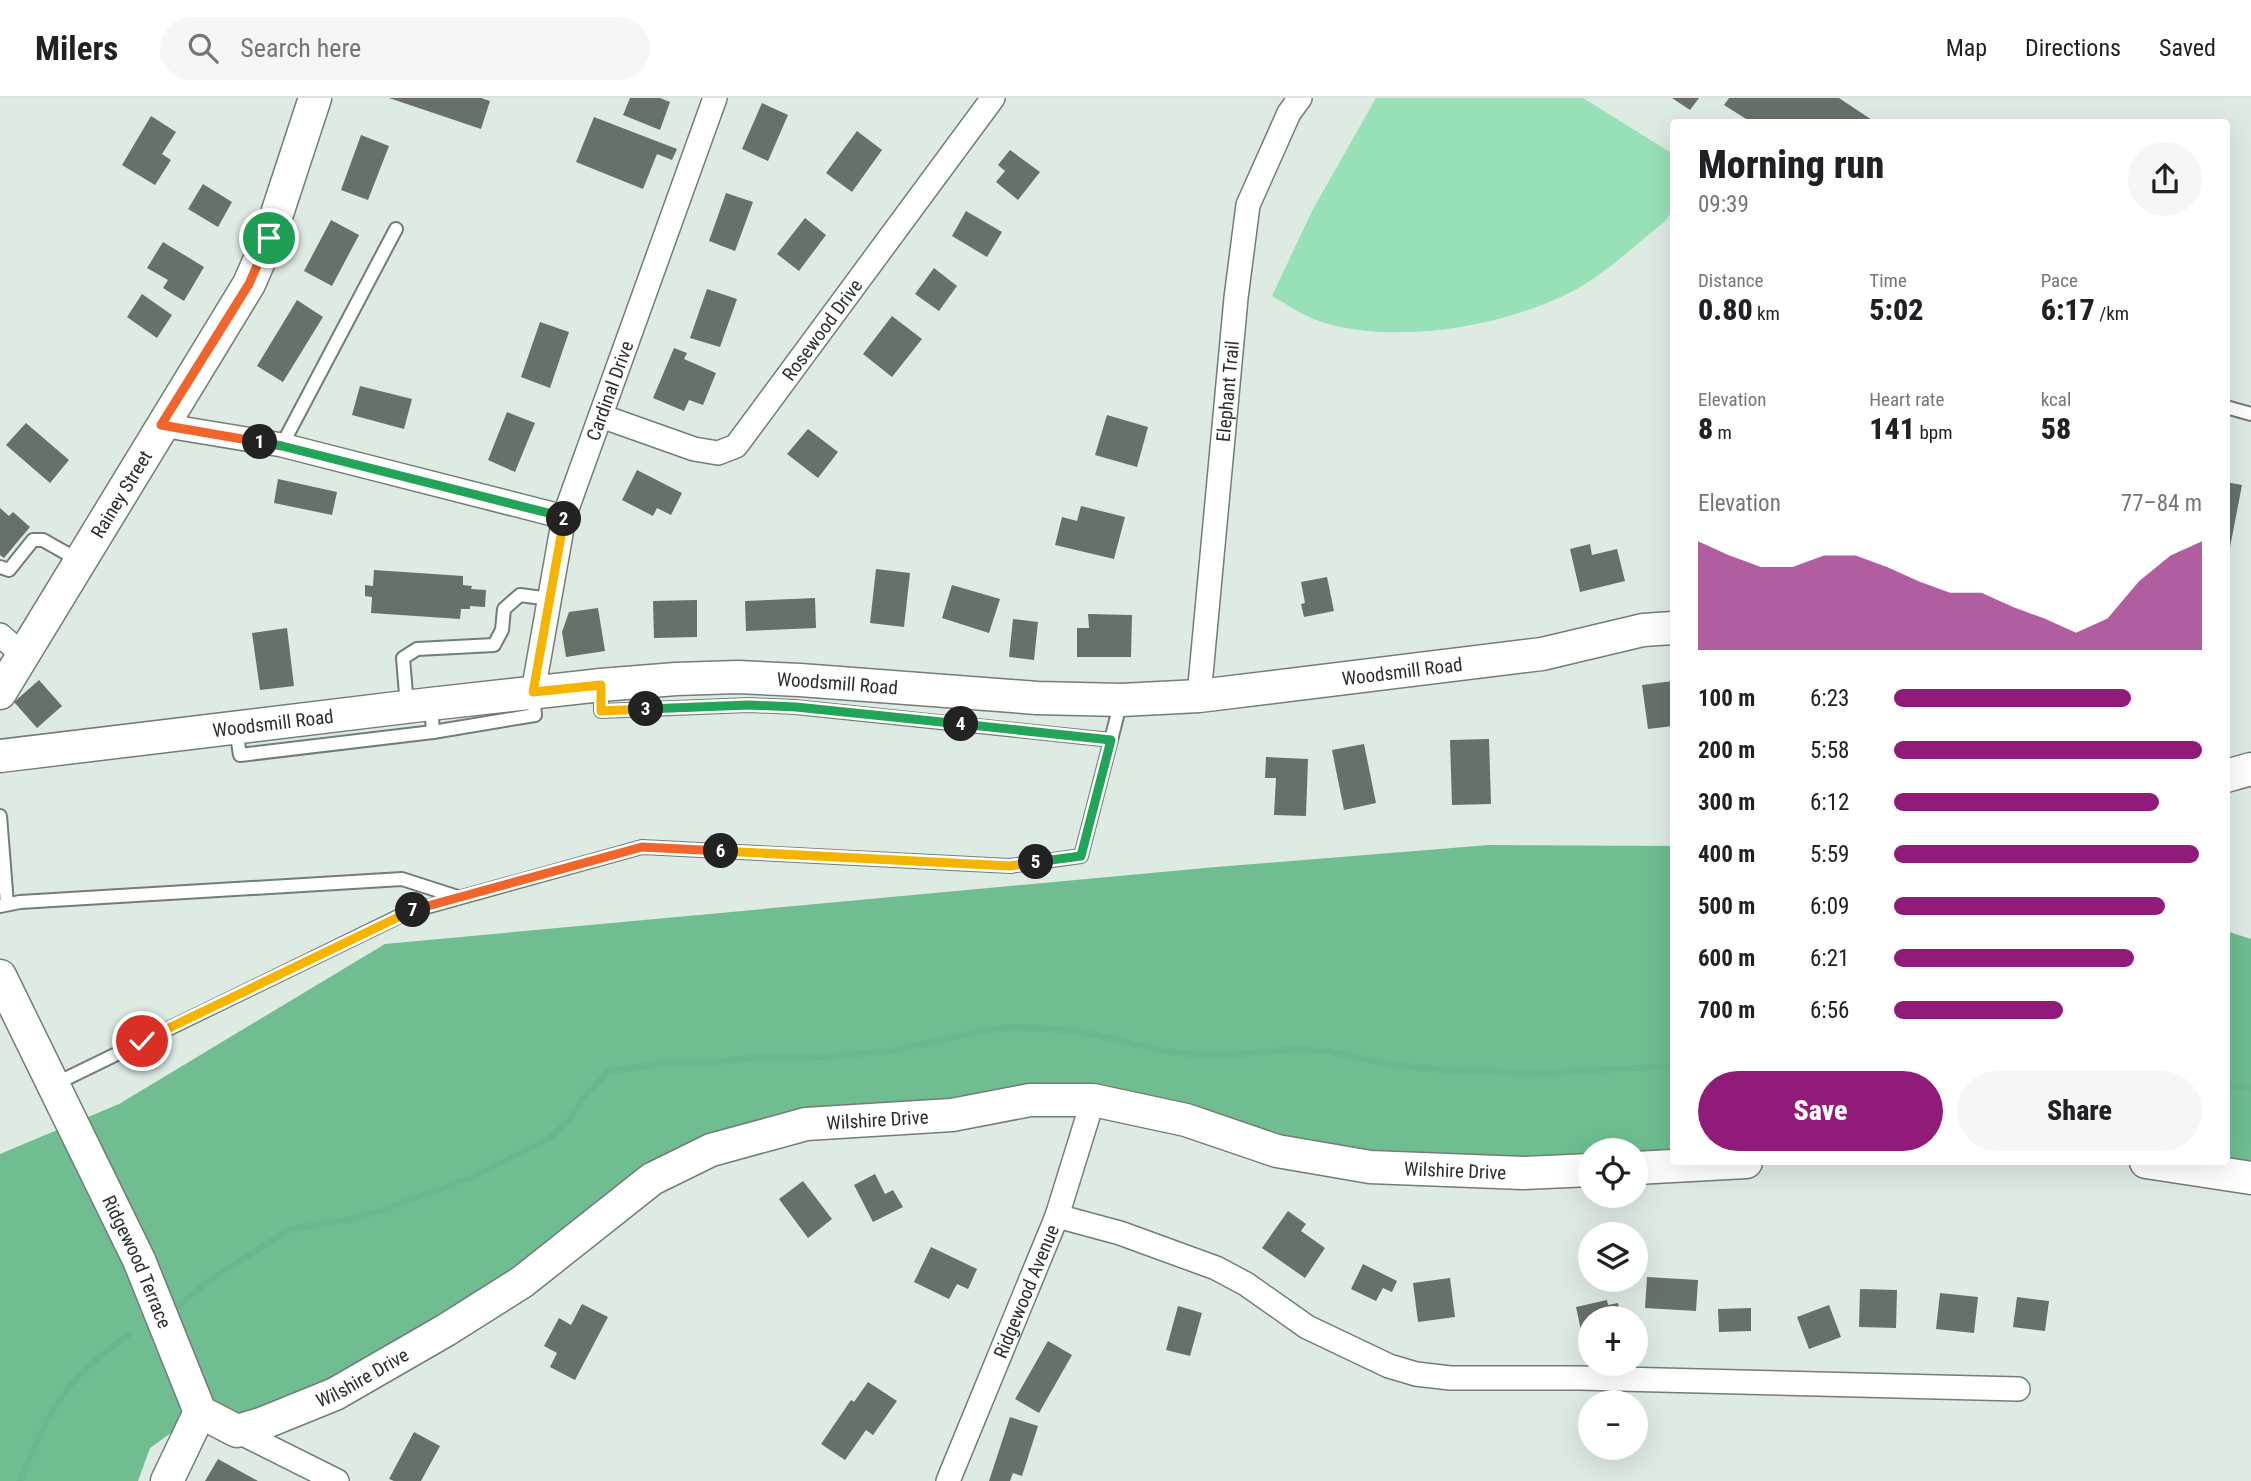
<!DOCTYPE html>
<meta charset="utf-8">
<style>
:root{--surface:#fff;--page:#f6f6f6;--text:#202124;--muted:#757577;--line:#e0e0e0;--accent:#911b79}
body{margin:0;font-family:"Roboto Condensed",sans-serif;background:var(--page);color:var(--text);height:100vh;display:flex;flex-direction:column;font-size:26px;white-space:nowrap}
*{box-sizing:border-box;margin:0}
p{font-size:23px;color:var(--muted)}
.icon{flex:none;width:38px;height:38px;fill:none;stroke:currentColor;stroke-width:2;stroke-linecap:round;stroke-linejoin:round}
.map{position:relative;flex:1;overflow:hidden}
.side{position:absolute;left:1670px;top:21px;width:560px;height:1046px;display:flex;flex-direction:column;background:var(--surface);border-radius:7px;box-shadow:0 7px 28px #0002}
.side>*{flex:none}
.fabs{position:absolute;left:1578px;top:1040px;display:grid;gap:14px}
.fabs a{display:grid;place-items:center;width:70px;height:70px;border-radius:50%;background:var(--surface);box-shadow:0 7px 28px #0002;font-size:35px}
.pin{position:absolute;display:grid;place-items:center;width:60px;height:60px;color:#fff;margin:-30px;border:4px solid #fff;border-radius:50%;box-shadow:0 2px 7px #0007}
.km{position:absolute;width:35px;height:35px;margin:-18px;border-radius:50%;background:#222;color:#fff;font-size:19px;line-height:35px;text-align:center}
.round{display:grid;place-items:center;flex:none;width:74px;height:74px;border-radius:37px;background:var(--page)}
.summary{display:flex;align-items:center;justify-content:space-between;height:119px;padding:0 28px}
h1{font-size:38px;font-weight:800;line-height:52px}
.figures{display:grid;grid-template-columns:repeat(3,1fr);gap:10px;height:119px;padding:7px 28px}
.figures div{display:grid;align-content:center}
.figures b{font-size:30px;font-weight:800}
.figures small{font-size:19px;font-weight:400}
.figures p{font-size:19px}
.chart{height:196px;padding:14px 28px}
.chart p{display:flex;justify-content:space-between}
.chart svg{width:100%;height:126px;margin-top:7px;fill:var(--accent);opacity:.7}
.button{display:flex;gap:14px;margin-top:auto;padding:14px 28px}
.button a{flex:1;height:80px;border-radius:42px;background:var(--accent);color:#fff;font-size:28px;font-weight:800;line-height:80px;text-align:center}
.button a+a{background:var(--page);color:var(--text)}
ul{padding:0 28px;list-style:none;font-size:23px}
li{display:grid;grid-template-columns:112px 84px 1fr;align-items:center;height:52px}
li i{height:18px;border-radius:9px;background:var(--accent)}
header{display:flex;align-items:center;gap:42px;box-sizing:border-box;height:98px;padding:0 35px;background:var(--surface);border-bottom:2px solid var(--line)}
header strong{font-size:33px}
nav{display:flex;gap:38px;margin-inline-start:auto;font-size:24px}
.search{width:490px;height:63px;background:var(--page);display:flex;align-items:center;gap:18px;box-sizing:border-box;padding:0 24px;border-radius:38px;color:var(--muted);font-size:26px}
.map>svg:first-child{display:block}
</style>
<header>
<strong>Milers</strong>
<div class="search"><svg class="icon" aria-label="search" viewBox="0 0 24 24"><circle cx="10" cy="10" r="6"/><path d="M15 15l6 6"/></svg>Search here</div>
<nav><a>Map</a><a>Directions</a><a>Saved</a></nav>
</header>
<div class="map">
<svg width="2251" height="1383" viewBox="0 0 2251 1383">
<rect width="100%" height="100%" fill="#deebe3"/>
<path fill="#98e0b7" d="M1376,0h207l90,56v56l-9,12c-23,18 -46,40 -71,57 -67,45 -197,69 -274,42 -16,-5 -32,-17 -47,-25l41,-87z"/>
<g fill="#6fbd91">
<polygon points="1489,747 1673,748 1673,1064 1636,1066 1636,1052 1591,1052 1591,1069 1436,1080 1346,1081 1108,1007 705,1049 597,1132 261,1326 200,1314 150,1350 138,1383 0,1383 0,1056 119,1006 385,846 1216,769"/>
<polygon points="2226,833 2251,841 2251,1085 2164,1067 2110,1064 2226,1064"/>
</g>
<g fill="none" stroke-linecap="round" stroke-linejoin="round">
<g stroke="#6ab88d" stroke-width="6">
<polyline points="2226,989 2251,990"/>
<polyline points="179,1208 207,1184 290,1131 352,1121 383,1112 472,1079 550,1040 570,1021 581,1002 608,974 668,964 703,966 765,958 827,959 890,953 982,933 1014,929 1077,933 1169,954 1200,957 1232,957 1295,951 1326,953 1388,966 1451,973 1546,975 1673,968"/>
<path d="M20,1383c29,-70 44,-103 109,-146"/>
</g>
</g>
<g fill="#66716a">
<polygon points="389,0 481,0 490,3 481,31"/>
<polygon points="630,0 660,0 670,4 660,32 623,17"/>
<polygon points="1672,0 1699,0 1690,12"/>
<polygon points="1729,0 1839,0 1875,24 1751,24 1724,7"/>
<polygon points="762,5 788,17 768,63 742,51"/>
<polygon points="151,18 176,34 162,56 171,62 155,87 122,67"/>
<polygon points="594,19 677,51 672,62 657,56 643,91 576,64"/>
<polygon points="857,33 882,52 852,94 826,75"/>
<polygon points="361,37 389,48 368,102 341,92"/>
<polygon points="1010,52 1040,74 1018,102 996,84 1005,73 998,67"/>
<polygon points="203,86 232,104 218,129 188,111"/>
<polygon points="726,95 753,104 735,153 709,143"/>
<polygon points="966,113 1002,134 987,159 952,138"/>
<polygon points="805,120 826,137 799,173 777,156"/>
<polygon points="331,122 359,137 332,188 304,173"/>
<polygon points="163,144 204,169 184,203 163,190 168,182 147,170"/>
<polygon points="934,170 957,188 939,213 915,196"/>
<polygon points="707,191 737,201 720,249 690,240"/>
<polygon points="142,196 172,217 157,240 127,219"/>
<polygon points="297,202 323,219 283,284 257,268"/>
<polygon points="892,218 922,241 892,279 863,256"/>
<polygon points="540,224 569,234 550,290 521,279"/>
<polygon points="674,250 687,255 684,261 716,275 703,307 689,302 684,313 653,300"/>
<polygon points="360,288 412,301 404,331 352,317"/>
<polygon points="507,314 535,325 515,374 488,362"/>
<polygon points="1107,317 1148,329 1137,369 1095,357"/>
<polygon points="26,325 69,362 50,385 6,347"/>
<polygon points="808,331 838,354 818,380 787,356"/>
<polygon points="637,372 682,395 671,417 657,410 653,418 622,402"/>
<polygon points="278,381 337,394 332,417 274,405"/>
<polygon points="2226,384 2242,387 2227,465 2226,465"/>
<polygon points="1081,408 1125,419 1114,461 1055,447 1062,419 1077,423"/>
<polygon points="0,410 9,418 13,414 30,429 4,460 0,457"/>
<polygon points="1590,446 1592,457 1617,451 1625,483 1580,494 1570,451"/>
<polygon points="876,471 910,475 904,529 870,525"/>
<polygon points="374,472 463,478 463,487 472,488 471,491 486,492 485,509 470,508 470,511 461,511 460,521 371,515 372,499 365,498 365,487 373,488"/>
<polygon points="1327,479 1334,513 1304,519 1301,506 1305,505 1301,484"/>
<polygon points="952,487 1000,501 989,535 942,520"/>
<polygon points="815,500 816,530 746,533 745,503"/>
<polygon points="697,502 697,539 654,540 653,503"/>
<polygon points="598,510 605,553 566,559 562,534 569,514"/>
<polygon points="1088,516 1132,517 1131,559 1077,559 1077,530 1089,530"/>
<polygon points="1013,521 1038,524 1034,562 1009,559"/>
<polygon points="287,530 294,588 260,592 252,535"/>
<polygon points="39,582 62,608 37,630 14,604"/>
<polygon points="1673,583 1673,628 1648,631 1642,587"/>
<polygon points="1489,641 1491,706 1452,707 1450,642"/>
<polygon points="1364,646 1376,705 1344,712 1332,652"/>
<polygon points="1266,659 1308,661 1306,718 1274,717 1276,680 1265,680"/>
<polygon points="875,1076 885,1096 893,1092 903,1109 873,1124 854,1087"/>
<polygon points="803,1083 832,1121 808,1140 779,1101"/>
<polygon points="1288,1113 1306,1126 1301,1133 1325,1150 1305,1180 1262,1150"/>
<polygon points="931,1149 977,1171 968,1191 957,1186 949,1201 914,1184"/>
<polygon points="1363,1166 1397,1183 1392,1194 1383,1190 1376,1203 1351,1191"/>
<polygon points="1647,1179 1698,1182 1696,1213 1645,1210"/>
<polygon points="1450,1180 1455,1219 1418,1224 1413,1185"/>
<polygon points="1860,1191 1897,1192 1896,1230 1859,1229"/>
<polygon points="1940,1195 1978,1199 1974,1235 1936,1231"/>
<polygon points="2017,1199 2049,1203 2045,1233 2013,1229"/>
<polygon points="1607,1202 1608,1207 1618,1205 1621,1220 1591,1220 1591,1264 1588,1265 1576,1209"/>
<polygon points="582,1206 608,1219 575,1282 550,1269 557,1255 544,1248 559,1220 571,1227"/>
<polygon points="1829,1207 1841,1239 1809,1251 1797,1219"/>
<polygon points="1178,1208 1202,1215 1190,1258 1166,1252"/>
<polygon points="1751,1210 1751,1233 1719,1234 1718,1211"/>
<polygon points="1048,1243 1072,1257 1039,1315 1015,1301"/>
<polygon points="868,1284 897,1303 873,1337 866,1332 845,1362 821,1346 851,1302 854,1304"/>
<polygon points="1010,1319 1038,1328 1022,1378 1013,1375 1010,1383 989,1383"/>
<polygon points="414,1334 440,1348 421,1383 394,1383 389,1381"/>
<polygon points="218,1361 258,1383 205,1383"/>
</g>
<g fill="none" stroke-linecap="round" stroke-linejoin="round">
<g stroke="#717d75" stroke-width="16">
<g id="lane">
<polyline points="2226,309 2251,316"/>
<polyline points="282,347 396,131"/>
<polyline points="0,469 9,472 33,442 43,442 80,463"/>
<polyline points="601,587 601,613 749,607 795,609 1111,642"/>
<polyline points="431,607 433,634 535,617 533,594"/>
<polyline points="407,608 403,560 417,551 494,547 502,532 504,511 520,497 550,501"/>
<polyline points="236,631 240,657 433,634"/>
<polyline points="0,718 7,806"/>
<polyline points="0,808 20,804 402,781 458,799"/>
<polyline points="53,987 408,814 642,749 1010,768 1081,758 1121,603"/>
</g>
</g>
<g stroke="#717d75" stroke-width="26">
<g id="street">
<path id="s1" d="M601,318l93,33 24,4 18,-7 257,-348"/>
<polyline points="161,327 282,347 564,419"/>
<polyline points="0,537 24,558"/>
<path id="s2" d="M533,594l31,-175 151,-419"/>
<path id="s3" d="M1199,598l37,-398 12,-93 41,-92 11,-15"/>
<polyline points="1057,1118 1120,1135 1216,1170 1246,1186 1307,1229 1389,1268 1416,1276 1450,1280 1580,1280 2018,1291"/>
<polyline points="237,1333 337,1383"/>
<path id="s4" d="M948,1383l109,-265 36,-116"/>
</g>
</g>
<g stroke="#717d75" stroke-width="35">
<g id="secondary">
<path id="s5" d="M0,595l249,-409 20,-46 46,-140"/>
<path id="s6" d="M0,658l430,-52 171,-19 75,-6 62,-2 62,3 237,18 84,2 78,-4 343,-42 101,-24 30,-2"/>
<polyline points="2226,678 2251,671"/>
<path id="s7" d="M0,878l139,284 61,152 37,19 24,-7 74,-30 111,-64 76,-48 130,-103 59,-29 95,-26 146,-9 78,-15h63l93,20 91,31 93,16 153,6 68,-3"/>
<polyline points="2146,1064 2251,1080"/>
<polyline points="1636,1070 1746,1064"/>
<polyline points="167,1383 200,1314"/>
</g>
</g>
<use href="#lane" stroke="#fff" stroke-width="12"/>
<use href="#street" stroke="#fff" stroke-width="23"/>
<use href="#secondary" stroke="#fff" stroke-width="32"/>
</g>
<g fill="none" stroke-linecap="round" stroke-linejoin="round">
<g stroke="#fff" stroke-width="14">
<polyline id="split-1" points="260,344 161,327 249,186 269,140"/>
</g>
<g stroke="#fff" stroke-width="14">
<polyline id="split-2" points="260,344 282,348 564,419 564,421"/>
</g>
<g stroke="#fff" stroke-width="14">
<polyline id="split-3" points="564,421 533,594 601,587 601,613 646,611"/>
</g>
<g stroke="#fff" stroke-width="14">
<polyline id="split-4" points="646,611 749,607 796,609 961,626"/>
</g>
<g stroke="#fff" stroke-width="14">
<polyline id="split-5" points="961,626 1111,642 1081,758 1036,764"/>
</g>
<g stroke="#fff" stroke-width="14">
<polyline id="split-6" points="721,753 1010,768 1036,764"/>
</g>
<g stroke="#fff" stroke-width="14">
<polyline id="split-7" points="413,812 642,749 721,753"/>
</g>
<g stroke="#fff" stroke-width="14">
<polyline id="split-8" points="142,943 413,812"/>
</g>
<use href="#split-1" stroke="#f0652b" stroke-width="9"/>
<use href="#split-2" stroke="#22a559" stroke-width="9"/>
<use href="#split-3" stroke="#f5b400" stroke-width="9"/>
<use href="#split-4" stroke="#22a559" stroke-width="9"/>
<use href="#split-5" stroke="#22a559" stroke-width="9"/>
<use href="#split-6" stroke="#f5b400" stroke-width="9"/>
<use href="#split-7" stroke="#f0652b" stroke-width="9"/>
<use href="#split-8" stroke="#f5b400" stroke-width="9"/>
</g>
<g text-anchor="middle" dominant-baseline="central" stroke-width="7" stroke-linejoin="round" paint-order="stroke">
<g font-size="19" fill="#2a2f2c" stroke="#fff">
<text stroke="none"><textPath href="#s1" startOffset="287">Rosewood Drive</textPath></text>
<text stroke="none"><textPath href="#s2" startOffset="312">Cardinal Drive</textPath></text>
<text stroke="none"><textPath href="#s3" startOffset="306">Elephant Trail</textPath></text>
<text stroke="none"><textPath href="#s5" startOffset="233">Rainey Street</textPath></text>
<text stroke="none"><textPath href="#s6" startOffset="1409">Woodsmill Road</textPath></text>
<text stroke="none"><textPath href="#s6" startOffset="842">Woodsmill Road</textPath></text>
<text stroke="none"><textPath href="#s6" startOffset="275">Woodsmill Road</textPath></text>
<text stroke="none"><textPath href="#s7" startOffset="1246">Wilshire Drive</textPath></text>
<text stroke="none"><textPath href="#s7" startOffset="1834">Wilshire Drive</textPath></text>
<text stroke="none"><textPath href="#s7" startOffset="317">Ridgewood Terrace</textPath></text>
<text stroke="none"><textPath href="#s4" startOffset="205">Ridgewood Avenue</textPath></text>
<text stroke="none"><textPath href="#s7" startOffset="658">Wilshire Drive</textPath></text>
</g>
</g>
</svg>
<div class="fabs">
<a><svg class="icon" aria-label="locate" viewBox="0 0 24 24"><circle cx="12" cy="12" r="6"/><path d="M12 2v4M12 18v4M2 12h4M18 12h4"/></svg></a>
<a><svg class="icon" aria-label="layers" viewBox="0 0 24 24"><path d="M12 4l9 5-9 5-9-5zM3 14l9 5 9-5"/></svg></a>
<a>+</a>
<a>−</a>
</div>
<div class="pin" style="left:269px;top:140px;background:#1e9e55"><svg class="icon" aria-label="arrive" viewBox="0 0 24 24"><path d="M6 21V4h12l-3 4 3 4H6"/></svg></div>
<div class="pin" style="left:142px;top:943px;background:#d93025"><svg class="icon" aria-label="check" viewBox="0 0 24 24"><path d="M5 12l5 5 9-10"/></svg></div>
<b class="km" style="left:260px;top:344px">1</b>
<b class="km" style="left:564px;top:421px">2</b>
<b class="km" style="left:646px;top:611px">3</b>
<b class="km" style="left:961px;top:626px">4</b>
<b class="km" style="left:1036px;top:764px">5</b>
<b class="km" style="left:721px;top:753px">6</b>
<b class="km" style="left:413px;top:812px">7</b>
<section class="side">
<div class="summary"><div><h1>Morning run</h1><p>09:39</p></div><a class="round"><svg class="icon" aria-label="share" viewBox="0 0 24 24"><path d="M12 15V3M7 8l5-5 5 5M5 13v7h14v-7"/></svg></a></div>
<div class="figures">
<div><p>Distance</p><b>0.80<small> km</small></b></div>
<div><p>Time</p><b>5:02</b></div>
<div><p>Pace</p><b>6:17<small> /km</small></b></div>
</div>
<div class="figures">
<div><p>Elevation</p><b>8<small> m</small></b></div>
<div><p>Heart rate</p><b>141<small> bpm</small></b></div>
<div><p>kcal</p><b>58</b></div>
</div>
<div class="chart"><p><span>Elevation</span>77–84 m</p>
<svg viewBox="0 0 160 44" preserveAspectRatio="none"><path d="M0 44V6L10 11L20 15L30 15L40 11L50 11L60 15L70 20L80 24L90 24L100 29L110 33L120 38L130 33L140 20L150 11L160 6V44z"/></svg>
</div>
<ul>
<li><b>100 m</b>6:23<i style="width:77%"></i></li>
<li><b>200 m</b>5:58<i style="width:100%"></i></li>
<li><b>300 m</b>6:12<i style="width:86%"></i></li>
<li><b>400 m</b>5:59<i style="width:99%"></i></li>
<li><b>500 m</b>6:09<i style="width:88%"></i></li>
<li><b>600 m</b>6:21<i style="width:78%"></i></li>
<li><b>700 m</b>6:56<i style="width:55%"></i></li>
</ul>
<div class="button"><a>Save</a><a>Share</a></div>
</section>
</div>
